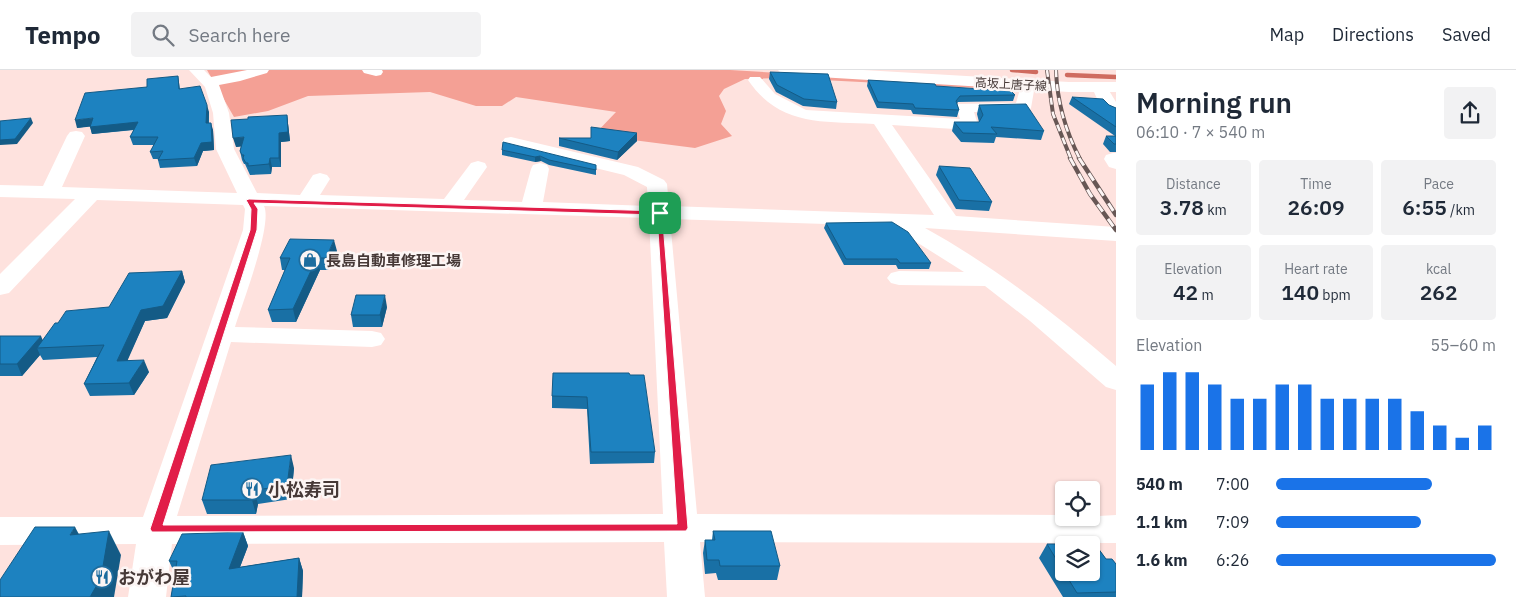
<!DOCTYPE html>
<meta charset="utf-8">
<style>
:root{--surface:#fff;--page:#f2f2f3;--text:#1f2937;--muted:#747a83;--line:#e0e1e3;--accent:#1a73e8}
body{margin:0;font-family:"IBM Plex Sans","Noto Sans JP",sans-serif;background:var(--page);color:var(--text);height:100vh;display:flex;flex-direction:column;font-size:19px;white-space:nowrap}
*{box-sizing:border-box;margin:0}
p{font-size:16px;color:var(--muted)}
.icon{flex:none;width:28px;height:28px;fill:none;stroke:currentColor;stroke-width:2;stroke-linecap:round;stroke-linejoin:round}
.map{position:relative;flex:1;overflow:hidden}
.panel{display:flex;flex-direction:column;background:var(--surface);width:400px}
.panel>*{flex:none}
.buttons{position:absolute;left:1055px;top:411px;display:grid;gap:10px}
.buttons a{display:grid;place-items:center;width:45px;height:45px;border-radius:5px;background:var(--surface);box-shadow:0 1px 4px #0004;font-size:25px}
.pin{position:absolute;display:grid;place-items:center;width:42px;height:42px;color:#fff;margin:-21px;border-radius:10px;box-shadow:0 2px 8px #0006}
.round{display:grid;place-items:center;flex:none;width:52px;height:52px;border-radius:5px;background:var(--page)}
.headline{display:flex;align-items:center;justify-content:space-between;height:85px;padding:0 20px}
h1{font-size:28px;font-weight:600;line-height:38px}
.metrics{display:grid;grid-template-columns:repeat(3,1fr);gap:8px;height:85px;padding:5px 20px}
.metrics div{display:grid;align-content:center;border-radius:5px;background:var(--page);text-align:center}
.metrics b{font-size:21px;font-weight:600}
.metrics small{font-size:14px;font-weight:400}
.metrics p{font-size:14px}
.chart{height:140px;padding:10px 20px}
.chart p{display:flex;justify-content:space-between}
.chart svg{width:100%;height:90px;margin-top:5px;stroke:var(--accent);stroke-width:6}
ul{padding:0 20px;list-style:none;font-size:16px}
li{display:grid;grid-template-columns:80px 60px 1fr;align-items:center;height:38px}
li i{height:12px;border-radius:6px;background:var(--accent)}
header{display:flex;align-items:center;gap:30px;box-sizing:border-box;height:70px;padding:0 25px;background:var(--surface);border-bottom:1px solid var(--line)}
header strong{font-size:24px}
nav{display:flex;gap:28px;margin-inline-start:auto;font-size:18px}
.search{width:350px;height:45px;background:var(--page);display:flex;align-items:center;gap:12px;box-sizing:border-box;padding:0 18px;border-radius:5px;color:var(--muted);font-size:19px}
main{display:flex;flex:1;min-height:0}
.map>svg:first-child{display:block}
</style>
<header>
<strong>Tempo</strong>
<div class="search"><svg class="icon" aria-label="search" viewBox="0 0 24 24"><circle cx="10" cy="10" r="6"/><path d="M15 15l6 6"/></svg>Search here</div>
<nav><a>Map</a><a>Directions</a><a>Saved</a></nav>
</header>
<main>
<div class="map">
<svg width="1116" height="527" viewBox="0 0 1116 527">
<rect width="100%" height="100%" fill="#fee2de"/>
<polygon fill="#f4a095" points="207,0 730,0 998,16 999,19 782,8 745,9 724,19 719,26 726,41 721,54 732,66 695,78 594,65 616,42 516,27 502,36 476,36 430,22 308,26 268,41 234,47"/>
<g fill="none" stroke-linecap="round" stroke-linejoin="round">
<g stroke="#cf6b5f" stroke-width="4.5">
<polyline points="1012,0 1036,2"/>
<polyline points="1067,5 1116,7"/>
</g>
<g fill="#fff" fill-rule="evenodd">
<path d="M189,0h15l7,7 36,-7h22l-2,3 -27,8 -21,4 10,28 5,36 23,44 43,2 13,-20 7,-2 7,2 3,4 -10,16 124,4 27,-36 7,-2 7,2 2,4 -23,33 58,2 9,-33 2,-4 7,-2 7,2 2,4 -6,33 105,4 -1,-19 -23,-12 -119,-29 -3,-4 3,-4 6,-1 127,30 26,13 3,4 2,22 265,9 -60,-91c-51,-3 -94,3 -126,-44l2,-3h10l15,17 31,16 154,9 -4,-12 2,-3 58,-1 6,-21h10l3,3 -4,23 -2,3 -55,1 4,13 -2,4 -6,1 -78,-5 64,91 160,11v14l-191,-13c69,38 131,87 191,138v24l-10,-3 -76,-66 -45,-35 -86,-1 -8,-2 -4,-5 4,-5 8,-2 65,1 -73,-46 -221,-7 27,295 367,1v3l52,-3v28l-416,-1 5,55h-38l-3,-55 -492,2 -6,53h-38l8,-53 -136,1v-28h143l100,-287 2,-21 -2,-4 -146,-5 -88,93 -9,2v-21l75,-75 -75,-2v-12l43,1 24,-50 3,-4 6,-1 6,1 3,4 -23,51 175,6 -21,-44 -3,-36 -8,-26zM264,136l385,12 14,296 -486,2 54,-174 141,5 9,-2 4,-6 -4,-6 -9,-2 -137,-4c7,-23 38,-103 29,-121z"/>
<polygon points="362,0 382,0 383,2 381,5 376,6 364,3"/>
<path d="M1100,12l5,2 11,18v13c-14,-4 -19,-15 -24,-28l3,-3z"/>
<polygon points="1113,83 1116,83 1116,99 1109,97 1104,89 1106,85"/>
</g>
<polygon fill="#fff" fill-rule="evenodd" points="778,0 863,0 1069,12 1116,12 1116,22 1069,22 786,5 781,3"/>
<g stroke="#675755" stroke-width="4">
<g id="rail-far1">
<polyline points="1047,0 1053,44 1071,89"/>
<path d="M1056,0c1,32 9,60 24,89"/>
</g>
</g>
<g stroke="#675755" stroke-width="4.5">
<g id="rail">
<polyline points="1070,88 1090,124 1116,160"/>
<polyline points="1079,88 1116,145"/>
</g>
</g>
<use href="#rail-far1" stroke="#fcf5f4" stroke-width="2.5" stroke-dasharray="7" stroke-linecap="butt"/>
<use href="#rail" stroke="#fcf5f4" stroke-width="3" stroke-dasharray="9" stroke-linecap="butt"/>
</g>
<g fill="#1970a5" fill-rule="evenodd">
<polygon points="770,2 837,32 836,39 803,36 776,22 769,9"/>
<polygon points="178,6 180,19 209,42 209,53 213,60 214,80 203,81 197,96 160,98 158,90 158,89 153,89 150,82 154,75 133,75 130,67 134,60 92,64 90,56 77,58 147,17"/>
<polygon points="868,10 936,16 1015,25 1013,31 958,32 957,34 959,40 957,47 913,44 911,40 877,38 867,16"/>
<polygon points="1072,27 1109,35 1116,38 1116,82 1110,82 1103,74 1106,66 1115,66 1069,34"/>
<polygon points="979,35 1044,61 1041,70 996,67 994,73 961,72 952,61 954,52 979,52 977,44"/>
<polygon points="287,45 290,71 281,72 281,97 272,97 271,104 250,105 245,94 244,94 242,90 240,81 241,76 236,77"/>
<polygon points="637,63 637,71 617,90 559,76 559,68 591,68"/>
<polygon points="502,80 596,95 596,105 549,95 541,91 535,92 502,85"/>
<polygon points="939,96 992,132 989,141 956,139 936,105"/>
<polygon points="826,153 931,193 929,199 898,199 896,195 844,195 824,158"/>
<polygon points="337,181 328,200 320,200 296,252 272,252 268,240 285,200 282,200 280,188"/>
<polygon points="182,201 185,212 167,248 145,251 127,290 149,302 134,325 90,326 84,314 97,287 43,290 40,285 22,306 0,306 0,266 43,270 58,253 109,237"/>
<polygon points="387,237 382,257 353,257 351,245"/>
<polygon points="630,305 655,382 654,393 590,394 587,339 552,338 552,326"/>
<polygon points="294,398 291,429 258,434 256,444 207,444 202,430"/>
<polygon points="713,461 780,496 777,510 718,510 716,503 705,504 703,483 705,470 712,470"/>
<polygon points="243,462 248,476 240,497 299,488 303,501 302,527 171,527 175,504 169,491"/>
<path d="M1047,474h48l11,15h6l4,5v33h-53l-24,-39zM1064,475h27v27h-27z"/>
</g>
<g fill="#145b86">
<polygon points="207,35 209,42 208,60 206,53"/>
<polygon points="287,45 290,71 281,72 281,97 279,88 279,63"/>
<polygon points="31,48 33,53 17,74 0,75 0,70"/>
<polygon points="93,48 96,56 77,58 75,50"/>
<polygon points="138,52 140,59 92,64 90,57"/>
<polygon points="211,53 213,60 214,80 203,81 197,96 194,88"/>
<polygon points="637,63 637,71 617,90 618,82"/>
<polygon points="244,67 247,76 236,77 233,68"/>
<polygon points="540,86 541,91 535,92 535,87"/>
<polygon points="270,88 272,97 271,104 269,94"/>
<polygon points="334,170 337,181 328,200 326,188"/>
<polygon points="317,188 320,200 296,252 293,239"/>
<polygon points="182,201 185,212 167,248 145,251 122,303 117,291 141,240"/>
<polygon points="385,225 387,237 382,257 380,245"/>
<polygon points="41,266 46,278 37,278 40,285 22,306 17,294"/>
<polygon points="144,290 149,302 134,325 129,313"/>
<polygon points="291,385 294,398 291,429 287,416"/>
<polygon points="254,420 258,434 256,444 252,430"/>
<polygon points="75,457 88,481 70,465"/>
<polygon points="109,461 121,485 114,527 90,527"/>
<polygon points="243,462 248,476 234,513 229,499"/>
<polygon points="299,488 303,501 302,527 297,527"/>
</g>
<g fill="#1d82c0" stroke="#145b86">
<polygon points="770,2 828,4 837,32 804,29 777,15"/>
<polygon points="178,6 179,19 200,16 207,35 206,53 211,53 212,72 201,73 194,88 158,90 163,81 150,82 158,67 130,67 138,52 90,57 93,48 75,50 85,23 147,17 147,9"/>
<polygon points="868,10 935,14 936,16 1011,21 1015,25 960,26 956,31 959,40 915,38 913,34 878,32"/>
<polygon points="1072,27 1103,29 1109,35 1116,38 1116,57"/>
<polygon points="1026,34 1044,61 991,57 997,64 963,63 954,52 979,52 983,45 979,35"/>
<polygon points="287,45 288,62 279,63 279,88 270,88 269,94 248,96 248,93 246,93 243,88 244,85 242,85 240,81 244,67 233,68 231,50 248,49 248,47"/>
<polygon points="31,48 15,69 0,70 0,51"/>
<polygon points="591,57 637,63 618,82 559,68 591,68"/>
<polygon points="1106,66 1116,66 1116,74 1114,74"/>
<polygon points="503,72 596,95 596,100 549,90 540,86 535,87 502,80"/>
<polygon points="939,96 970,98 992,132 959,130"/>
<polygon points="892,152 908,162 931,193 900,193 897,189 846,189 826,153"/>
<polygon points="290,169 334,170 326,188 317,188 293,239 268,240 290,188 280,188"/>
<polygon points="182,201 163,236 141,240 117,291 144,290 129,313 84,314 104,275 37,278 55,253 58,253 66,241 109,237 129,203"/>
<polygon points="356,225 385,225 380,245 351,245"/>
<polygon points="0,266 41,266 17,294 0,294"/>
<polygon points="553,303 629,303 630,305 644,305 655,382 591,382 587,327 552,326"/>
<polygon points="291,385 287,416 254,420 252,430 202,430 211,395"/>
<polygon points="35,457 75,457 70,465 109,461 101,508 90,527 0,527 0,510"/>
<polygon points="713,461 771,461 780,496 720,496 719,490 707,490 705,470 715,470"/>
<polygon points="243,462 229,499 299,488 297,527 186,527 186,526 171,527 177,491 169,491 182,464"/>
<polygon points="1047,474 1095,474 1106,489 1112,489 1116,494 1116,522 1077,523 1064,502 1091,502 1091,475 1064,475 1064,502"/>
</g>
<path fill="#e11d48" stroke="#fff" fill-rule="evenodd" d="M249,129l413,12 26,317 -2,3 -534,1 -2,-3 100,-299 1,-21 -5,-9zM254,133l403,12 20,309 -514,1 94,-295 1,-21z"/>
<defs>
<g id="shop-ring" transform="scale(1.125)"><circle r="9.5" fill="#fcf5f4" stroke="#1d6c9e" stroke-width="1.5"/><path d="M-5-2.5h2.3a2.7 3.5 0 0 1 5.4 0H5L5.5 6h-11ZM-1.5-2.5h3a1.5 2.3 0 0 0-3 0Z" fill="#1d6c9e"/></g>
<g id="restaurant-ring" transform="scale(1.125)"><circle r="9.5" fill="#fcf5f4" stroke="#1d6c9e" stroke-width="1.5"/><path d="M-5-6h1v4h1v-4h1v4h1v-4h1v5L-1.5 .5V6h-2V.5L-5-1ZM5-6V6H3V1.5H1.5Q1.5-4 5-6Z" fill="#1d6c9e"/></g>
</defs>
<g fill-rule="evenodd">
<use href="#shop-ring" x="310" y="190"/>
<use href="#restaurant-ring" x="252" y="419"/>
<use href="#restaurant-ring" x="102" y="507"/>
</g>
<g text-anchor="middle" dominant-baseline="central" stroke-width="5" stroke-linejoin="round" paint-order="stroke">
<g font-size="12" fill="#463937" stroke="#fcf5f4">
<text transform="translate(1011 14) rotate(3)">高坂上唐子線</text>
</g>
<g font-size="15" font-weight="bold" fill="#463937" stroke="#fcf5f4" text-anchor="start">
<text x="326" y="190">長島自動車修理工場</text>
</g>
<g font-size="18" font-weight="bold" fill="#463937" stroke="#fcf5f4" text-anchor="start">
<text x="268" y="419">小松寿司</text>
<text x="118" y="507">おがわ屋</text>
</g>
</g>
</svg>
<div class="buttons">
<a><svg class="icon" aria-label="locate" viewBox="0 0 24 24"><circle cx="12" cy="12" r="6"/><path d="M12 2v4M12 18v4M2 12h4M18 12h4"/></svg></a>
<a><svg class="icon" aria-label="layers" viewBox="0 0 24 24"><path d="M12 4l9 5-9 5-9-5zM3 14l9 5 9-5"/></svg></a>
</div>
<div class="pin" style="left:660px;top:143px;background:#1e9e55"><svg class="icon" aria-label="arrive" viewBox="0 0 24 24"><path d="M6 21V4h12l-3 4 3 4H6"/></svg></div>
</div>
<section class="panel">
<div class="headline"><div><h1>Morning run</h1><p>06:10 · 7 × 540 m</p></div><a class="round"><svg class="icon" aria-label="share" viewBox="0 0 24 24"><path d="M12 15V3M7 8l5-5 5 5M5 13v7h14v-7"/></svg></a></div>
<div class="metrics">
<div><p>Distance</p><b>3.78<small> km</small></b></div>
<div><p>Time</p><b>26:09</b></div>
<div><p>Pace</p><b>6:55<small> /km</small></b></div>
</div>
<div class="metrics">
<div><p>Elevation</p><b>42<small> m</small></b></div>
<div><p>Heart rate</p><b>140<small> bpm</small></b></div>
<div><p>kcal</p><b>262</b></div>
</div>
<div class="chart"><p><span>Elevation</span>55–60 m</p>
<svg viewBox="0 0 160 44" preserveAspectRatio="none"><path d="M5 44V12M15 44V6M25 44V6M35 44V12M45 44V19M55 44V19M65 44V12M75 44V12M85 44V19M95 44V19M105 44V19M115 44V19M125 44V25M135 44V32M145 44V38M155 44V32"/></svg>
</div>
<ul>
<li><b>540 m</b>7:00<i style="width:71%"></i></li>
<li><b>1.1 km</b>7:09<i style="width:66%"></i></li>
<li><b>1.6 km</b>6:26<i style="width:100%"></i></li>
</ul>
</section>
</main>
